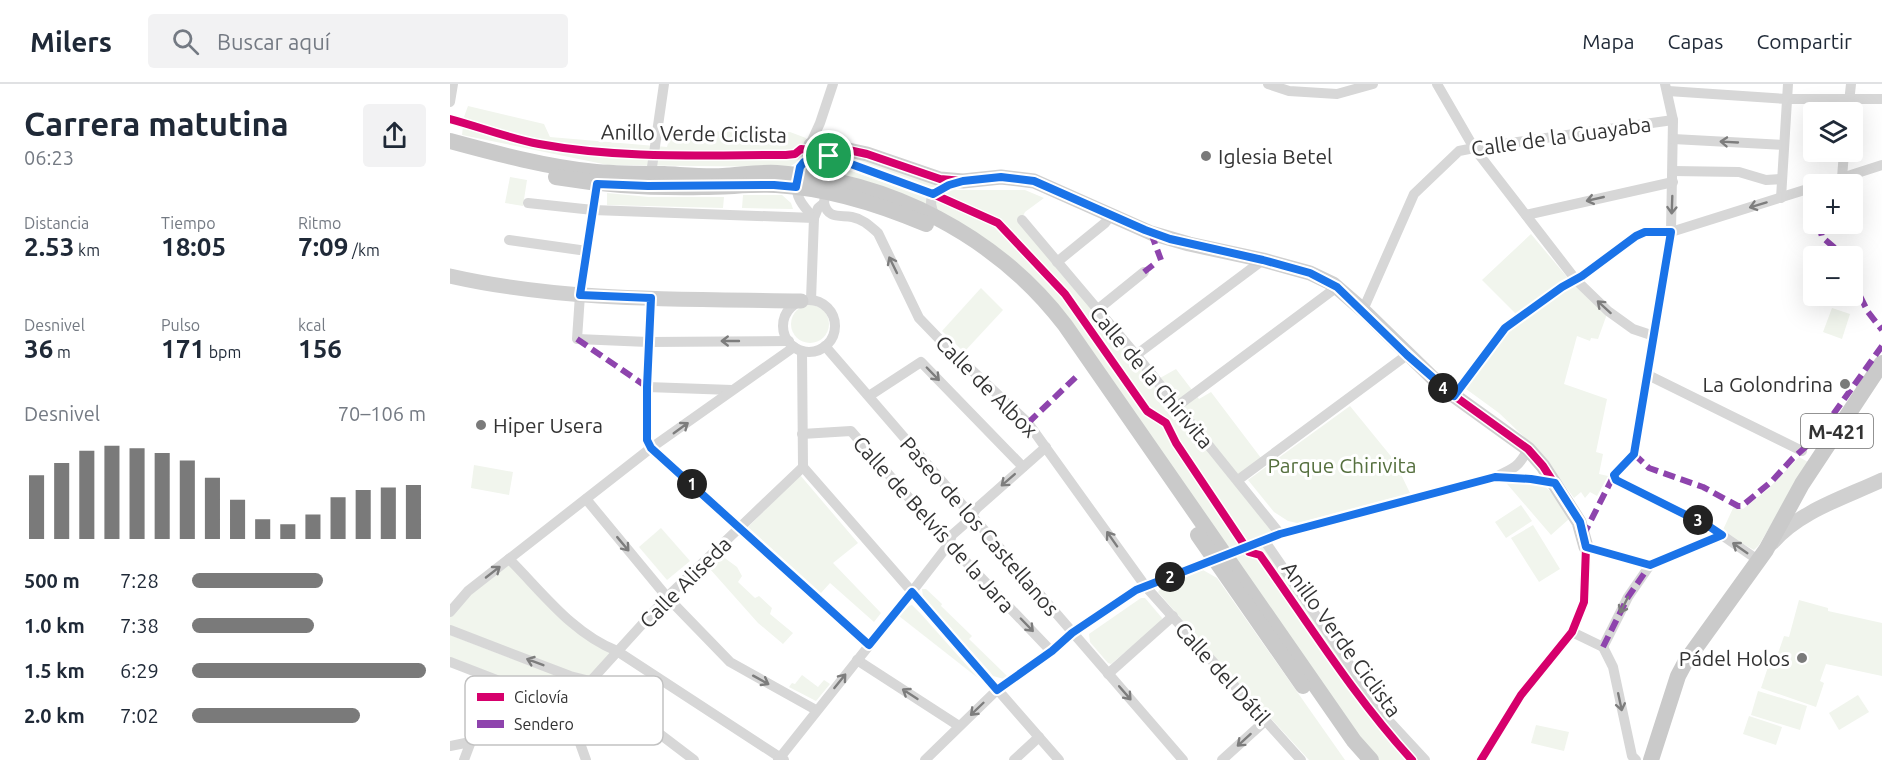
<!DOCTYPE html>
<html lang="es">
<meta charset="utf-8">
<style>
:root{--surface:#fff;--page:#f2f2f3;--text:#1f2937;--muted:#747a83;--line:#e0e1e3;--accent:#7a7a7a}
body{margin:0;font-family:Ubuntu,sans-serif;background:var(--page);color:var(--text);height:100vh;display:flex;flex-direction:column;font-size:22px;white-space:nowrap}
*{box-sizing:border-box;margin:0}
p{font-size:20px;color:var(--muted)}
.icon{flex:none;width:33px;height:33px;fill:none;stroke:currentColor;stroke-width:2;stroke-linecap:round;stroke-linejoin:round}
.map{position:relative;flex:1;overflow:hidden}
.panel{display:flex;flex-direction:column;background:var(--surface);width:450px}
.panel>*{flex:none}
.buttons{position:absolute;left:1353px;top:18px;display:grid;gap:12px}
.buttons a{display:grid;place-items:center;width:60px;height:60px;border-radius:6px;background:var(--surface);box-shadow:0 6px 24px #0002;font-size:30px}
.pin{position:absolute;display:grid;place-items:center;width:51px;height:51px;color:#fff;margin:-26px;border:3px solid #fff;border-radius:50%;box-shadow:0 2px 6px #0007}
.km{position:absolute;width:30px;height:30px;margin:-15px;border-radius:50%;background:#222;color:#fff;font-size:16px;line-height:30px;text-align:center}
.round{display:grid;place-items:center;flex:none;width:63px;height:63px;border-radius:6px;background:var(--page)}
.head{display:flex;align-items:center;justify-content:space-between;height:102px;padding:0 24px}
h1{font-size:33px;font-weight:700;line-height:45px}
.metrics{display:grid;grid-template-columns:repeat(3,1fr);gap:9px;height:102px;padding:6px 24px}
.metrics div{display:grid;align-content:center}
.metrics b{font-size:26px;font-weight:700}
.metrics small{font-size:16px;font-weight:400}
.metrics p{font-size:16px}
.chart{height:168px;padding:12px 24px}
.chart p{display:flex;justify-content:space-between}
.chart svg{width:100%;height:108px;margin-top:6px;stroke:var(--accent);stroke-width:6}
ul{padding:0 24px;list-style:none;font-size:20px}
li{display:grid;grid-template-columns:96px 72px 1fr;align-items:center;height:45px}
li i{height:15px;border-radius:8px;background:var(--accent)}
header{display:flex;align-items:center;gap:36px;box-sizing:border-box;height:84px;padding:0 30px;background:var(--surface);border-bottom:2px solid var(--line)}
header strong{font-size:28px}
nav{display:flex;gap:33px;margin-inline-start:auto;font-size:21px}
.search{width:420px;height:54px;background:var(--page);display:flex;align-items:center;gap:15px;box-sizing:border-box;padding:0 21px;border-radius:6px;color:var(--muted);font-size:22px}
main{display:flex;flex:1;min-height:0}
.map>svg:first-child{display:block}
</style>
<header>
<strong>Milers</strong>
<div class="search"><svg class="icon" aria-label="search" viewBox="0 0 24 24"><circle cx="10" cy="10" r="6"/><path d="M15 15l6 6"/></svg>Buscar aquí</div>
<nav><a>Mapa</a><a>Capas</a><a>Compartir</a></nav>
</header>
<main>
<section class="panel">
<div class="head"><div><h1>Carrera matutina</h1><p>06:23</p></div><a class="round"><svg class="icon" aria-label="share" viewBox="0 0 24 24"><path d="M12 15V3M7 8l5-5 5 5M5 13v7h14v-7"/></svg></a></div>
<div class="metrics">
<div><p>Distancia</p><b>2.53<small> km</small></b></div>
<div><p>Tiempo</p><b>18:05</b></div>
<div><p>Ritmo</p><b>7:09<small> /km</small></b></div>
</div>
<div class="metrics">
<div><p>Desnivel</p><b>36<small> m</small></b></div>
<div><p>Pulso</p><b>171<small> bpm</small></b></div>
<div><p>kcal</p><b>156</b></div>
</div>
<div class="chart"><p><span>Desnivel</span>70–106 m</p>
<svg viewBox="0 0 160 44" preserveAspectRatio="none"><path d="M5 44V18M15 44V13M25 44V8M35 44V6M45 44V7M55 44V9M65 44V12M75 44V19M85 44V28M95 44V36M105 44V38M115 44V34M125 44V27M135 44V24M145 44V23M155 44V22"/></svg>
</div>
<ul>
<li><b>500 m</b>7:28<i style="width:56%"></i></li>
<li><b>1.0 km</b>7:38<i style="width:52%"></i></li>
<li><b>1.5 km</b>6:29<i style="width:100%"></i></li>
<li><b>2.0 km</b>7:02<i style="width:72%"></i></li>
</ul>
</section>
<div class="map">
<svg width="1432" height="676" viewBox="0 0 1432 676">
<rect width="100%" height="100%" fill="#fff"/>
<g fill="#f1f5ed">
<polygon points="18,22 94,40 100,53 217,63 221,47 340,48 356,54 349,77 339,83 158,81 12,51 14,33"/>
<polygon points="393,68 475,93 507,106 575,106 594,114 575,128 570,138 703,298 726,285 749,315 761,308 811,374 783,395 827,451 814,456 935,636 980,676 928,676 904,648 597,209 457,112 382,86 382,75 386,70"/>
<polygon points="60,93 77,96 73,122 55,119"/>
<polygon points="157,109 199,113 274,113 273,124 157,121"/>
<polygon points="293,111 332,111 341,119 343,125 292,124"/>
<polygon points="1081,150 1117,193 1157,230 1148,255 1141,254 1140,257 1127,252 1114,300 1157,315 1146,368 1153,370 1149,390 1158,392 1147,412 1140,408 1135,414 1131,408 1124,414 1089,367 1049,329 1012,302 1069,233 1032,196"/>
<polygon points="531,204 553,226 514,268 492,247"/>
<circle cx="360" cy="240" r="19"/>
<polygon points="1382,224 1400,230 1392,255 1373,248"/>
<polygon points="900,322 944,376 960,409 847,439 838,437 824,428 798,396"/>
<polygon points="1349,373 1358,378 1309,461 1304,466 1272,448 1284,422 1293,425 1317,406"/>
<polygon points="24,381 63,388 59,411 21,404"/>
<polygon points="350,391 408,459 383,479 431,529 424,538 380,499 371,509 298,443"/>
<path d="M1052,394c9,0 20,-2 29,1 18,5 29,25 38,40l-18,16z"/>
<polygon points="1071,421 1082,437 1056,454 1045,438"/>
<polygon points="1083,441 1110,485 1089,498 1061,454"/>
<polygon points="211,444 240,477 217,496 189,463"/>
<polygon points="272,472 287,483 292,492 288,498 305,514 309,512 322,524 320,530 343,549 333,560 308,539 260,485"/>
<polygon points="59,475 104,527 166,568 140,597 0,546 0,528"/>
<polygon points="753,486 767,494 895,676 859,676 767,576 708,508 711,504"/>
<polygon points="472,505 476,505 492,520 491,522 522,552 519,555 557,592 554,595 543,592 540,588 473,513"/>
<polygon points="691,514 695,514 712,534 711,538 661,580 658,579 640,558 639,550"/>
<polygon points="1349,516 1378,524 1378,527 1432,539 1432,592 1376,580 1370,597 1374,599 1366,623 1311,604 1319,580 1324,581 1334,552 1339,553"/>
<polygon points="462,521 471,530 528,594 449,532 459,522"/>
<polygon points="0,551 118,596 121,603 116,614 103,612 0,574"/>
<polygon points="352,591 368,603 374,596 380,600 366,617 339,603 342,599 345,600"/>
<polygon points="1308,607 1357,622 1350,646 1301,631"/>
<polygon points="1408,611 1419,628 1389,646 1379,629"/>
<polygon points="1299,632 1332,643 1326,661 1293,650"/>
<polygon points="1086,641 1119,648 1114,667 1081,659"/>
</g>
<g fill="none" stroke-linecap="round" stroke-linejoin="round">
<g stroke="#d7d7d7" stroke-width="10">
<polyline points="818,0 839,7 887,10 923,0"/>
<polyline points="987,0 1024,64 1126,196 1158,227 1183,245 1204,252"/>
<polyline points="1215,0 1223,36 1221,148 1184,370 1164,391 1166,396 1260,443 1308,476"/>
<polyline points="1218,7 1337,15 1432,15"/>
<polyline points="0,18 3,0"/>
<polyline points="1398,28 1401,0"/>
<polyline points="1223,55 1334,61"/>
<path d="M354,78c10,-1 17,0 24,8l-4,33 -6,5 -4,10 -3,82"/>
<polyline points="350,83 370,39 383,0"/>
<polyline points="1223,87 1289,88 1316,96 1332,95"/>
<polyline points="201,90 214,0"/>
<polyline points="1392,94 1394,68"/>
<path d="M347,98c-3,15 8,26 17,36"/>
<polyline points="147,100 130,211 127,255 198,258 339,257"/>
<polyline points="1373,100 1432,81"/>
<polyline points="1331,114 1338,0"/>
<polyline points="78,119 143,126 364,134"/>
<path d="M374,119c4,16 15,12 28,14 11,2 18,9 26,16l41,85 26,27 83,78 118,164 155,173"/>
<polyline points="1076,131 1223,98"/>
<path d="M486,134c-13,-23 1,-30 22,-36"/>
<polyline points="572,136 686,271 830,450"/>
<polyline points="59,156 137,167"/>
<polyline points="607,178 655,139 661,131"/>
<polyline points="201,214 197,303 197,356 201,364 419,561"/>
<circle cx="359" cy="242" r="26"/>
<polyline points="647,226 694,188"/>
<polyline points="913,226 964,110 1009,67 1024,64 1223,36"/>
<polyline points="375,262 733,676"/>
<polyline points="686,271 813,176"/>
<polyline points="1198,291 1352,367"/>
<polyline points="197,303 282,306"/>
<polyline points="419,312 471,278 573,383"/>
<polyline points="1004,312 1055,244 1112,203 1132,192 1186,152 1195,148 1221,148 1364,103"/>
<polyline points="726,323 887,203"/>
<polyline points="352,350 401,347 499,460 601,567"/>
<polyline points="353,383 609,676"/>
<polyline points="1048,393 1081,395 1105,399"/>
<polyline points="788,396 957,271"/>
<polyline points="136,415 217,513 280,578 366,626"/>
<polyline points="814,456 937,635 975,676"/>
<path d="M59,475c34,34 63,74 108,92l167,109"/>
<polyline points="0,528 18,507 201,364 344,263"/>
<polyline points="0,546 120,592 140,597 244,676"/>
<polyline points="1122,548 1153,563"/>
<polyline points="1153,563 1178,513 1200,481 1272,451"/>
<polyline points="1153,563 1163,583 1182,672 1186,676"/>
<polyline points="407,576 509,642"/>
<polyline points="0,578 117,623 136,676"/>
<polyline points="658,590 723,532"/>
<polyline points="117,623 217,513 353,383 352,267"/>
<polyline points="0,662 20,658"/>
<polyline points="14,676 44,596"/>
<polyline points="328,676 468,500 499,460 502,451 518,437 527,424 596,363"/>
<path d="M475,676l72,-70 54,-39 21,-18 64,-43 144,-56 215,-57c18,-8 24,-10 33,-28"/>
<polyline points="564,676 589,653"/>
<polyline points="772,676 815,637"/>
<polyline points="1031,676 1071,611 1122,548 1134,518 1136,463 1200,481"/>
</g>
<g stroke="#d0d0d0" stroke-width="15">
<polyline points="361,61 394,65 417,70 490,95 513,97 551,93 584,97 701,149 739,160 813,176 860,189 883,200 913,226 992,303 1078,365 1093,382 1129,438 1136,463"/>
<path d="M0,192c115,26 234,23 351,25"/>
<path d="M1322,459c27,-32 74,-46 110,-63"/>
</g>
<g stroke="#cacaca" stroke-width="16">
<path d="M0,57c48,13 96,26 146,31 23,2 46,2 68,2 20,1 40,3 59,2 18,-1 36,-4 54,-3 112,7 220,63 288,152l289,416 17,19"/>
<path d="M106,93c48,8 97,11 146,10 25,0 49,-3 74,-2 52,3 103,19 150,39"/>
<polyline points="748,451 853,602"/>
<polyline points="1201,676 1228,592 1236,577 1316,466 1352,400 1432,279"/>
</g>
<g stroke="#8e44ad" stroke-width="6" stroke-dasharray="12 6" stroke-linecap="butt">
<polyline points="1369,140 1372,153 1394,172"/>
<polyline points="701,149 711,176"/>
<polyline points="694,188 703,181"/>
<polyline points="1402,196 1418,228 1432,246"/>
<polyline points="127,255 197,303"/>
<polyline points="578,339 628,291"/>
<polyline points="1184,370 1199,384 1253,403 1288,422 1292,422 1322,397 1343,374 1367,353 1432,262"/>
<polyline points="1133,452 1164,391"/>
<polyline points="1153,563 1178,513 1200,481"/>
</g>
<g stroke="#fff" stroke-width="11">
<g id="cycleway">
<path d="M0,35c30,8 58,19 89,25 81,15 165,11 247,11l9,-1 6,-5 8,1 124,44 65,29 67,71 82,117 19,12 10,20 73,109 11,3c49,69 95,143 152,205"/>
<polyline points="367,62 394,65 417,70 490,95 513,97 551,93 584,97 695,146 720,155 813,176 860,189 887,203 992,303 1078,365 1093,382 1129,438 1136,463 1134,518 1122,548 1071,611 1031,676"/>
</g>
</g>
<use href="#cycleway" stroke="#d6006c" stroke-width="8"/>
</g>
<defs><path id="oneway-shaft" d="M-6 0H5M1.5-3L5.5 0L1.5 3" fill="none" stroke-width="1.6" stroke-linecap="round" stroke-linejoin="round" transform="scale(1.5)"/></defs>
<g stroke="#7d7d7d">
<use href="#oneway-shaft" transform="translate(1279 58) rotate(-177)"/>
<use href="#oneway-shaft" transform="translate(1145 115) rotate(167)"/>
<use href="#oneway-shaft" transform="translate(1222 121) rotate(92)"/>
<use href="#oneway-shaft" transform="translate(1308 121) rotate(163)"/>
<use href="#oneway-shaft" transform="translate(443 181) rotate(-116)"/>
<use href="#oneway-shaft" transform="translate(1154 223) rotate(-138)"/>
<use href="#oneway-shaft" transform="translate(280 257) rotate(180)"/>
<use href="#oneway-shaft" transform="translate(483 290) rotate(46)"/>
<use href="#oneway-shaft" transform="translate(231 344) rotate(-36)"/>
<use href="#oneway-shaft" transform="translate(558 396) rotate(139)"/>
<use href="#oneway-shaft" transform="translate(662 455) rotate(-125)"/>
<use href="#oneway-shaft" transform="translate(173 460) rotate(50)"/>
<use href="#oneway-shaft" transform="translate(1290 464) rotate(-145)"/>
<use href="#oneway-shaft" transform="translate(43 488) rotate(-38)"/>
<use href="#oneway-shaft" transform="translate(1174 521) rotate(117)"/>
<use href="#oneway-shaft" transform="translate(577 541) rotate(46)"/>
<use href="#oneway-shaft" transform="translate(85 578) rotate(-159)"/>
<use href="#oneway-shaft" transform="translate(311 596) rotate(29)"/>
<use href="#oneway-shaft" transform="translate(390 597) rotate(-51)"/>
<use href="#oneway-shaft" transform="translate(675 609) rotate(49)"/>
<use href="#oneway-shaft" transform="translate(460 610) rotate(-147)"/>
<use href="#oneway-shaft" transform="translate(1170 618) rotate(78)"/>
<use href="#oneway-shaft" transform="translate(527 625) rotate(136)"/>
<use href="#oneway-shaft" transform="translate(794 656) rotate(138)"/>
</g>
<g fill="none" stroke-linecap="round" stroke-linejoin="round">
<g stroke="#fff" stroke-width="12">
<polygon id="route" points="379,72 483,110 499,101 513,97 551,93 584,97 695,146 720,155 813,176 860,189 887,203 957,271 1004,312 1055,244 1112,203 1132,192 1186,152 1195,148 1221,148 1184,370 1164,391 1166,396 1260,443 1272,451 1200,481 1136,463 1130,438 1105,399 1081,395 1045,393 830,450 686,506 622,549 602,567 547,606 462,508 419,561 201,364 197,356 197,303 201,214 130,211 147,100 198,102 324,101 346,103 350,83 354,78 364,77 373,81"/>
</g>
<use href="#route" stroke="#1a73e8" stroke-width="8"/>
</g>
<g fill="#7a7a7a" stroke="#fff" stroke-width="2">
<circle cx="756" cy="72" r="6"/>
<circle cx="1395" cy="300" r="6"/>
<circle cx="31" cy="341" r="6"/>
<circle cx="1352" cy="574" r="6"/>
</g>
<g text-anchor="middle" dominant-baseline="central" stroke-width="6" stroke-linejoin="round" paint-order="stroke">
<rect fill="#fff" stroke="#707070" stroke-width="1.5" x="1351" y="330" width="72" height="34" rx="4.5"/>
<g font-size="20" font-weight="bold" fill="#333">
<text x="1387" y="347">M-421</text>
</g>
<g font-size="21" fill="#333" stroke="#fff">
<text transform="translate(244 49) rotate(1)">Anillo Verde Ciclista</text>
<text transform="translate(1111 52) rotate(-8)">Calle de la Guayaba</text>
<text transform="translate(702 293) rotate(50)">Calle de la Chirivita</text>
<text transform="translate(537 302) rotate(45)">Calle de Albox</text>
<text transform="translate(484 440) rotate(48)">Calle de Belvís de la Jara</text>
<text transform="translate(530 442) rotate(49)">Paseo de los Castellanos</text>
<text transform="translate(235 498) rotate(-45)">Calle Aliseda</text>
<text transform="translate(892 555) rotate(54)">Anillo Verde Ciclista</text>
<text transform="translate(773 589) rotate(48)">Calle del Dátil</text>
</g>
<g font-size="21" fill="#333" stroke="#fff" text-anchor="start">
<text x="768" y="72">Iglesia Betel</text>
<text x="1383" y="300" text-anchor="end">La Golondrina</text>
<text x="43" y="341">Hiper Usera</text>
<text x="1340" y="574" text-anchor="end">Pádel Holos</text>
</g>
<g font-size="21" fill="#56703f" stroke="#fff">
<text x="892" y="381">Parque Chirivita</text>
</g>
</g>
<rect x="15" y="592" width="198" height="69" rx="9" fill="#fff" stroke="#c2c2c2" stroke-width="1.5"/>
<rect x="27" y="609" width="27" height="8" fill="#d6006c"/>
<rect x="27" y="636" width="27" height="8" fill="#8e44ad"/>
<g font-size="16" fill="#333">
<text x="64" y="619">Ciclovía</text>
<text x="64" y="646">Sendero</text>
</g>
</svg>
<div class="buttons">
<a><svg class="icon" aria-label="layers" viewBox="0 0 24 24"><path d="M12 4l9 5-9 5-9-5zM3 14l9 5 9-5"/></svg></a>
<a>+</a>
<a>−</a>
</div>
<div class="pin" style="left:379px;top:72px;background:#1e9e55"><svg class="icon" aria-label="arrive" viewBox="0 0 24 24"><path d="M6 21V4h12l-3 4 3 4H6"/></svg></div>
<b class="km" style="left:242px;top:400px">1</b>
<b class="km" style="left:720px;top:493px">2</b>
<b class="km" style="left:1248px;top:436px">3</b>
<b class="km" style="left:993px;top:304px">4</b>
</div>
</main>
